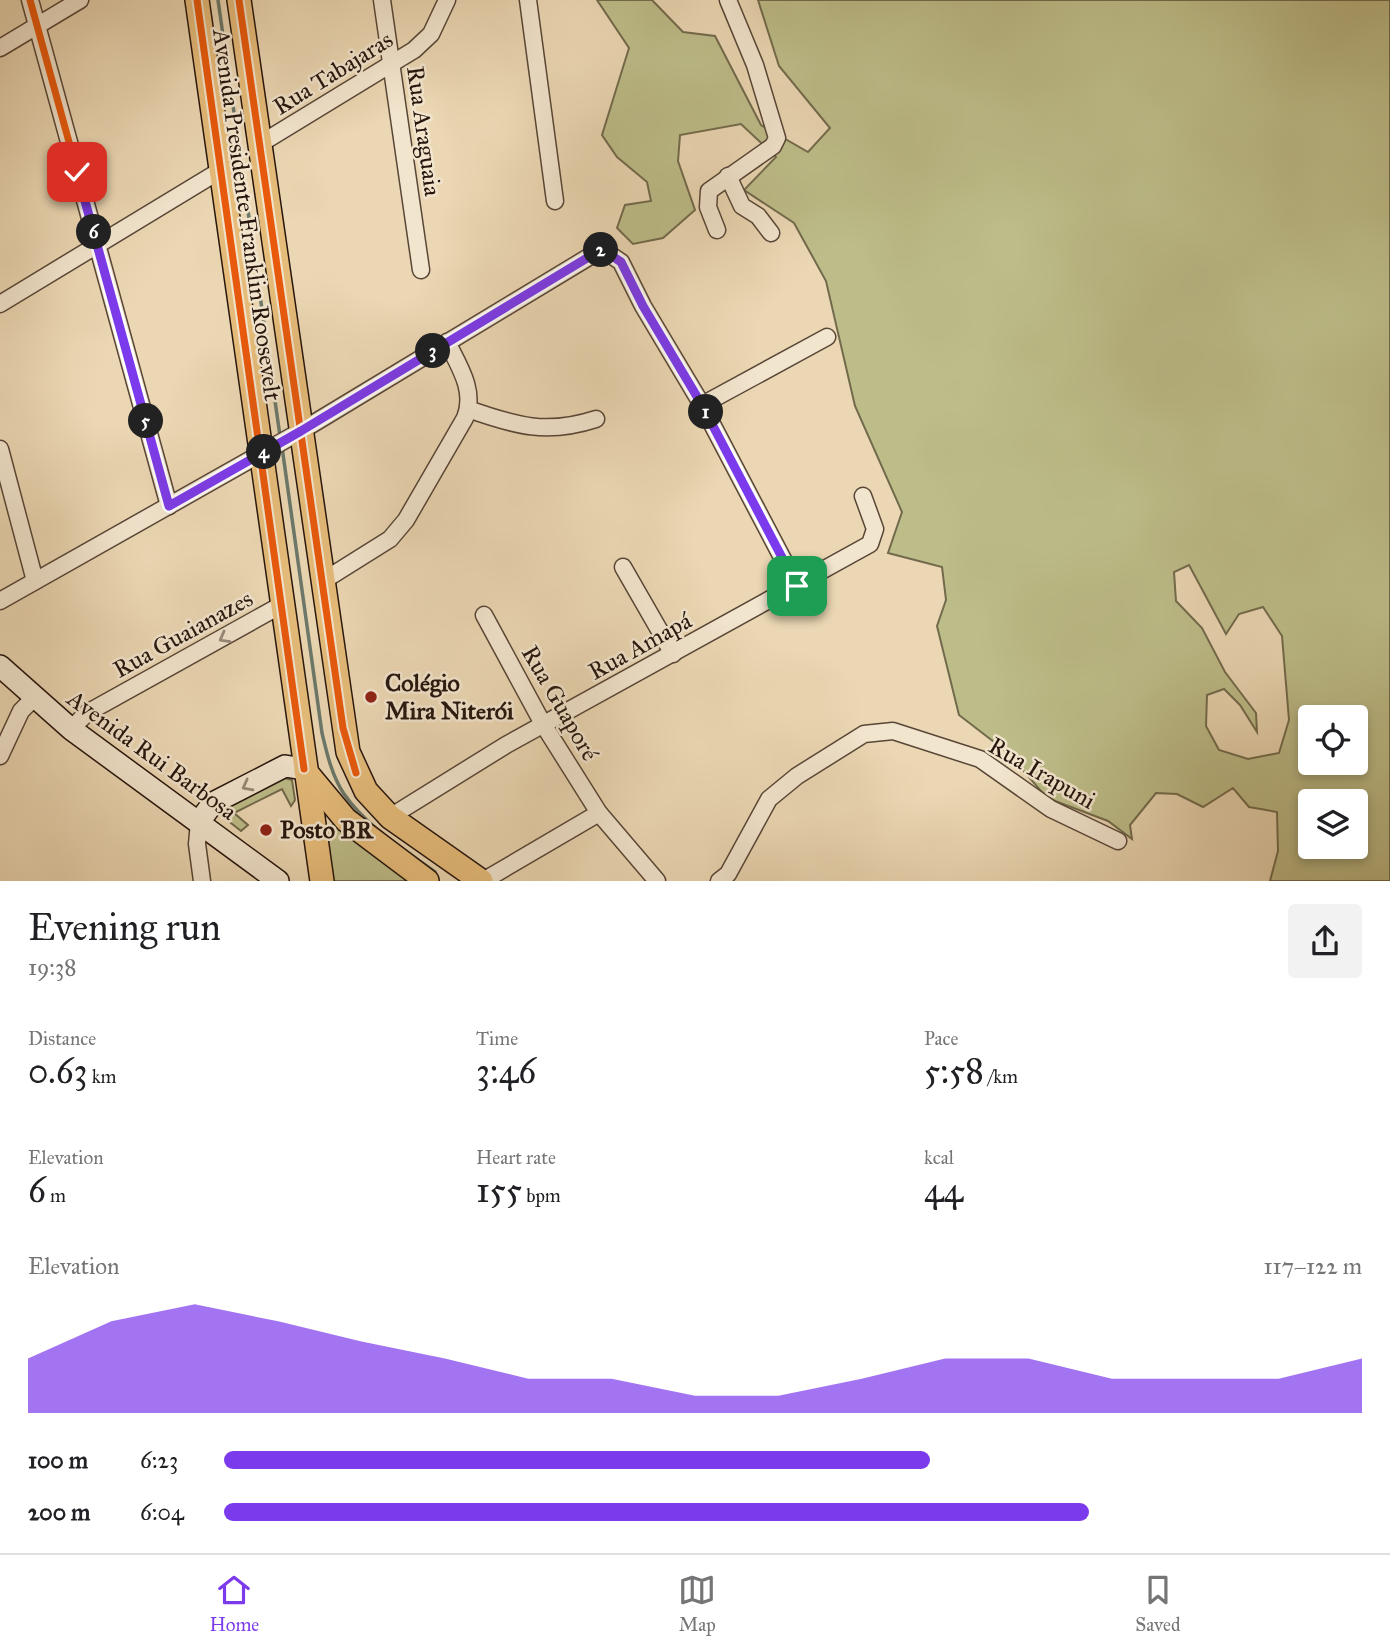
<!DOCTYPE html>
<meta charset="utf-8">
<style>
:root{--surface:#fff;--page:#f2f2f2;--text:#202124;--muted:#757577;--line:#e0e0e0;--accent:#7c3aed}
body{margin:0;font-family:"IM FELL Great Primer",serif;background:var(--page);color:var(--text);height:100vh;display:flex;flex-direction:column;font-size:26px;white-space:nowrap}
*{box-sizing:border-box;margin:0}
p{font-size:23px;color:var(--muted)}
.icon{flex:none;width:38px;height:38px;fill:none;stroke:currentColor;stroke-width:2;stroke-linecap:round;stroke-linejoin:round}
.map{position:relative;height:881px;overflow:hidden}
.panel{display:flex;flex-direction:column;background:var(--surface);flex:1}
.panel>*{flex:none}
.tools{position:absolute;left:1298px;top:705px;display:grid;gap:14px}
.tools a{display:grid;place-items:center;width:70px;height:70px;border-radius:7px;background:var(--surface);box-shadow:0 4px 10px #0003;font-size:35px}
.pin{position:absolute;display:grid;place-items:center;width:60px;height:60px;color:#fff;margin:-30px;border-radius:14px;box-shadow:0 4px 10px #0006}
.km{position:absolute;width:35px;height:35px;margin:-18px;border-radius:50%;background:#222;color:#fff;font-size:19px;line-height:35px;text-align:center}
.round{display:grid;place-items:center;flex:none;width:74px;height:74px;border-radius:7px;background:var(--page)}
.head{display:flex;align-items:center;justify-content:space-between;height:119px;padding:0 28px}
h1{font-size:38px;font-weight:600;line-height:52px}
.stats{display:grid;grid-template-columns:repeat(3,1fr);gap:10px;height:119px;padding:7px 28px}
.stats div{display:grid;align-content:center}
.stats b{font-size:35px;font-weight:600}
.stats small{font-size:19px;font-weight:400}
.stats p{font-size:19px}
.chart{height:196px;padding:14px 28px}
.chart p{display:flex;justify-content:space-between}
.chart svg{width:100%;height:126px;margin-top:7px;fill:var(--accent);opacity:.7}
ul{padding:0 28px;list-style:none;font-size:23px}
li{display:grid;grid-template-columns:112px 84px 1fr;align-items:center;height:52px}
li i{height:18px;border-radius:9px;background:var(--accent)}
.menu{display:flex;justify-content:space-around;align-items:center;height:98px;border-top:2px solid var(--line);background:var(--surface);font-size:19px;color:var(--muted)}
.menu a{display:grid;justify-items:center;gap:4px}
.menu .on{color:var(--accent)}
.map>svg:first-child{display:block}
</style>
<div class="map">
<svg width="1390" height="881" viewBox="0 0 1390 881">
<rect width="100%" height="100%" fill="#ebd7b3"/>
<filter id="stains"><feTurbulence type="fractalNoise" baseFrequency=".00286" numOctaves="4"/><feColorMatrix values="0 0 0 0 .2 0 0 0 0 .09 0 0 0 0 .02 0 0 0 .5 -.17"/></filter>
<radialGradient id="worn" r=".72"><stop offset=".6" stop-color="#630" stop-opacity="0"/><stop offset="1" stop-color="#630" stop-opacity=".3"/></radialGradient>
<g fill="#bdbd89" stroke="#726a4c" stroke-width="2" fill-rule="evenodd">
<path d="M597,0h55l31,32 32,4 46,89 47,27 22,-24 -51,-62 -21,-66h632v881h-120l8,-30 -1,-39 -28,-5 -16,-19 -30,19 -26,-13 -21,-1 -26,32 2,14 -24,-18 -61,-23 -40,-46 -48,-37 -22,-89 9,-26 -4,-33 -54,-14 14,-41 -47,-106 -29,-125 -32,-58 -50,-33 32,-33 -35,-33 -61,11 -2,26 17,49 -32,28 -30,6 -16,-16 8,-23 26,-4 -4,-19 -30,-25 -15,-22 27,-87zM1189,565l37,69 13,-20 24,-7 19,29 7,84 -10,33 -31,6 -29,-9 -13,-24 1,-31 17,-6 16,16 17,27 -1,-19 -31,-41 -23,-44 -26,-27 -2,-29zM1311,718h45v45h-45zM1311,802h45v45h-45z"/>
<polygon points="281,777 292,780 295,800 291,806 282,789 234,813 248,825 241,831 222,816 226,806"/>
<polygon points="334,824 340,824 415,881 329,881 325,829"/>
</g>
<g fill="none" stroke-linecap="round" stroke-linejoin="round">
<g stroke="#6b786a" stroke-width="3.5">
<polyline points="218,0 280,436"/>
<path d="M282,447l40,286c5,21 10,43 22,61 22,32 60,56 91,78"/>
</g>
<g stroke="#584637" stroke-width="19">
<g id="street">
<polyline points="30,0 169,506"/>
<polyline points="382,0 421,270"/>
<polyline points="528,0 555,201"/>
<polyline points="0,48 80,0"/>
<polyline points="260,144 414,50 431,34 447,0"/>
<polyline points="728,176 742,206 758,216 771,233"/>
<polyline points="717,230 708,207 709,191 773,146 777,138 755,65 728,0"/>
<polyline points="0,304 221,170"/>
<polyline points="702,405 827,337"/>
<path d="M468,409c48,17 79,26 128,10"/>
<polyline points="0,449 35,581"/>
<polyline points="623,567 673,654"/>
<path d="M323,581l67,-42 16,-19 59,-102c11,-27 -6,-52 -18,-76"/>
<polyline points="0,601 301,431 602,249 621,262 643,306 702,405 797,586"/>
<polyline points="484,615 543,724 599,813 657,881"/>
<polyline points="71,729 87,713 283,604"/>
<polyline points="0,756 21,711 33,699"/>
<polyline points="390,817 506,745 870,544 875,529 863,496"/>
<polyline points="199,822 197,844 202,881"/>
<polyline points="483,881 599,813"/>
<polyline points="719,881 728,874 769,799 797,776 864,734 893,731 980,759 1051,809 1118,841"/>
</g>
</g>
<g stroke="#27160e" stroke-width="24">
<g id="secondary">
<polyline points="0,666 71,729 278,881"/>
<polyline points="199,822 213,803 285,766 304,769"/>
</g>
</g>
<g stroke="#27160e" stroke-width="26">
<g id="primary">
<polyline points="197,0 322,881"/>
<polyline points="239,0 348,752 366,791 390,817 481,881"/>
<polyline points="306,772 346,820 427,881"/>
</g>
</g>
<use href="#street" stroke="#f2e5ce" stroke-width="16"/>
<use href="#secondary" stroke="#f2e5ce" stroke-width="21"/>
<use href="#primary" stroke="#e6bc7a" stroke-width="23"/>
<g stroke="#f2e5ce" stroke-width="11">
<g id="cycleway">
<polyline points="30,0 169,506"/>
<polyline points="197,0 304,769"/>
<polyline points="239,0 343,728 356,773"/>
</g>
</g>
<use href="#cycleway" stroke="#e8590c" stroke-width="7"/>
</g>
<defs><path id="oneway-chevron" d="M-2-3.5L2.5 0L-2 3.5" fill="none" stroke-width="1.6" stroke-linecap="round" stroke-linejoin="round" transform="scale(1.75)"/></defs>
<g stroke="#978878">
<use href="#oneway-chevron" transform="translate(224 638) rotate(151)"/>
<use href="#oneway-chevron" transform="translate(247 786) rotate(152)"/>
</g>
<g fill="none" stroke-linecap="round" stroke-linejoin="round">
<g stroke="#fff" stroke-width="14">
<polyline id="route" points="77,172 169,506 301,431 602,249 621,262 643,306 702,405 797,586"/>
</g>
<use href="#route" stroke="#7c3aed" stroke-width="9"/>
</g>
<g fill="#8f2418" stroke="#f2e5ce" stroke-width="2.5">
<circle cx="371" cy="697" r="7"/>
<circle cx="266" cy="830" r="7"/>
</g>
<g text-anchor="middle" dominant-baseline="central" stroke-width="5" stroke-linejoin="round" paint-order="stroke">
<g font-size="24" fill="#27160e" stroke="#f2e5ce">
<text transform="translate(333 73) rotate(-32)">Rua Tabajaras</text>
<text transform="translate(424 131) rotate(82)">Rua Araguaia</text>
<text transform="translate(247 215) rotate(82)">Avenida Presidente Franklin Roosevelt</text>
<text transform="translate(183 634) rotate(-29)">Rua Guaianazes</text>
<text transform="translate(640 646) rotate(-29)">Rua Amapá</text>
<text transform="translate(560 703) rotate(60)">Rua Guaporé</text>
<text transform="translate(152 755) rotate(36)">Avenida Rui Barbosa</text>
<text transform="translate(1042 773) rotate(30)">Rua Irapuni</text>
</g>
<g font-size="24" font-weight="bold" fill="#27160e" stroke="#f2e5ce" text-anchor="start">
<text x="385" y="683">Colégio<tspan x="385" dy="28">Mira Niterói</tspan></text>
<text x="280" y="830">Posto BR</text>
</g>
</g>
<rect width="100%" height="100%" filter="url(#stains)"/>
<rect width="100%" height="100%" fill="url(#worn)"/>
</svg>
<div class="tools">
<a><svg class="icon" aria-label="locate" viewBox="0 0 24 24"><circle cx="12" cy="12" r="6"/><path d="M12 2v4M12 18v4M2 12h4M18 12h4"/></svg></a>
<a><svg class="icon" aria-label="layers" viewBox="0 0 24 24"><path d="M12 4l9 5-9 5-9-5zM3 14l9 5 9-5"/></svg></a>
</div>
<div class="pin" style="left:797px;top:586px;background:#1e9e55"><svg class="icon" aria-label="arrive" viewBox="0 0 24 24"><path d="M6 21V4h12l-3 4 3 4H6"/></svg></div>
<div class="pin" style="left:77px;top:172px;background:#d93025"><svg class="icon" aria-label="check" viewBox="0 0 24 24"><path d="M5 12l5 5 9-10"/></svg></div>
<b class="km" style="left:706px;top:412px">1</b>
<b class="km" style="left:601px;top:250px">2</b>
<b class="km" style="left:433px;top:351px">3</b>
<b class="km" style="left:264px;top:452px">4</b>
<b class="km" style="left:146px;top:421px">5</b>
<b class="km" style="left:94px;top:232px">6</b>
</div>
<section class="panel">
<div class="head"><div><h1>Evening run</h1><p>19:38</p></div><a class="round"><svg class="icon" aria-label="share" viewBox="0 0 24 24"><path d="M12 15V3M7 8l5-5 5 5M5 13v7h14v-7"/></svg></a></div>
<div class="stats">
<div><p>Distance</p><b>0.63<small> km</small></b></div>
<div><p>Time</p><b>3:46</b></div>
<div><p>Pace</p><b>5:58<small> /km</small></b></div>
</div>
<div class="stats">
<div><p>Elevation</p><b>6<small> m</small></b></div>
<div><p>Heart rate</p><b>155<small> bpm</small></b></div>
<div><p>kcal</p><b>44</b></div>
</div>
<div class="chart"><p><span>Elevation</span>117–122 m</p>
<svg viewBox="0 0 160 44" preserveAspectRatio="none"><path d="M0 44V25L10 12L20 6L30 12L40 19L50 25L60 32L70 32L80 38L90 38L100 32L110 25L120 25L130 32L140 32L150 32L160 25V44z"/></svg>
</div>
<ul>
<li><b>100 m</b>6:23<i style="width:62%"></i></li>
<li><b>200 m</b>6:04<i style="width:76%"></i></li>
</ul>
</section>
<nav class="menu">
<a class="on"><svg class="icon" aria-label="home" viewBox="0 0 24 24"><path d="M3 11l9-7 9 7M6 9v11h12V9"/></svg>Home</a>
<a><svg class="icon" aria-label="map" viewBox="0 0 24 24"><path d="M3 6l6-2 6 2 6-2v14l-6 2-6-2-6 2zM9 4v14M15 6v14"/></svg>Map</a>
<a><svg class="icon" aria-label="saved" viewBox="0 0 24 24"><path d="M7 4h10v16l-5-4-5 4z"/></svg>Saved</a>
</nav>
